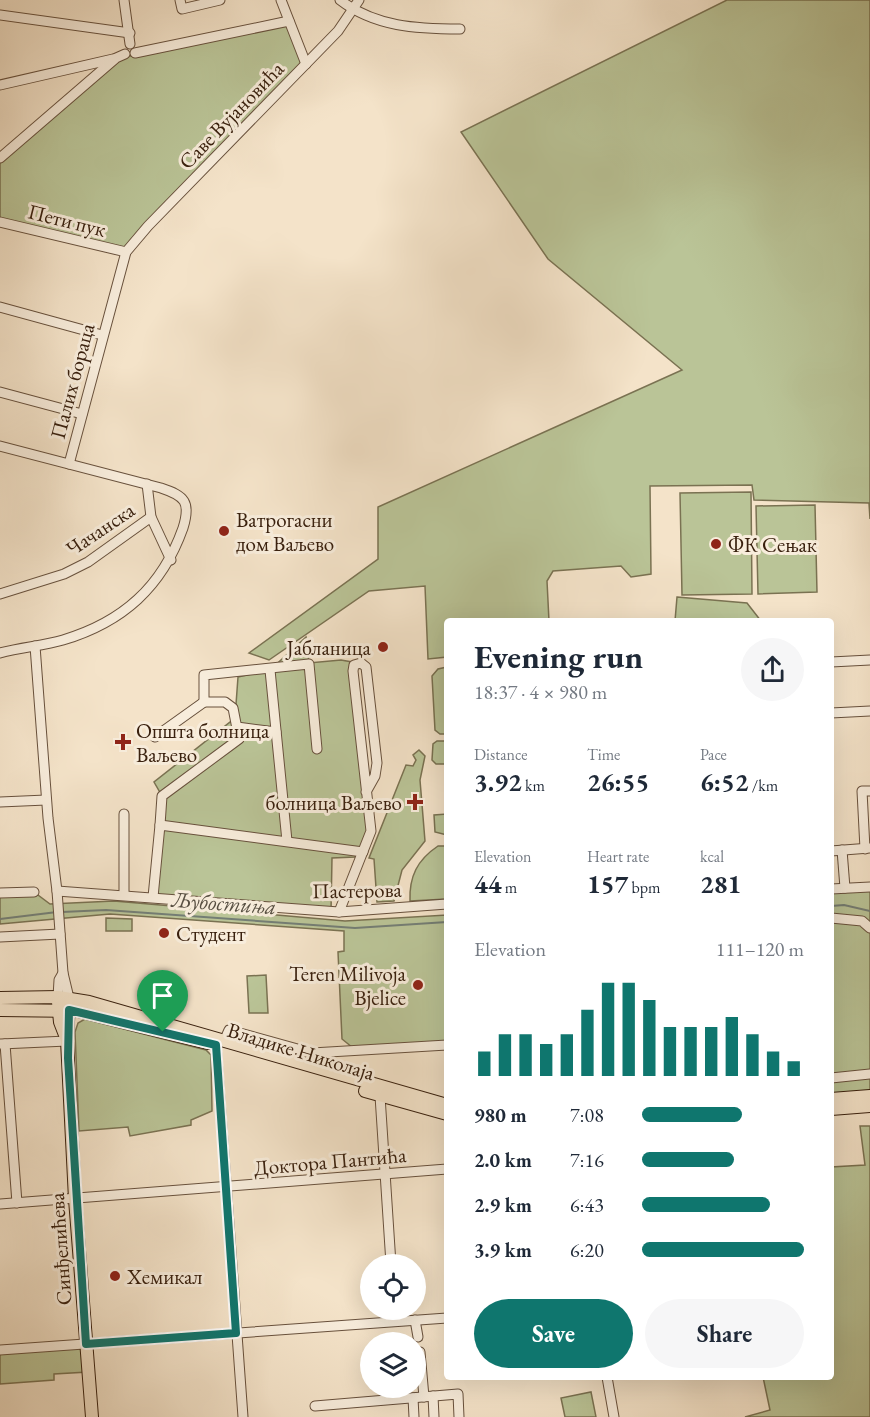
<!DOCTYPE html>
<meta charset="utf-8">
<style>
:root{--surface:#fff;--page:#f6f6f7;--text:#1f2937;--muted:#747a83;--accent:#0f766e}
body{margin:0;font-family:"EB Garamond",serif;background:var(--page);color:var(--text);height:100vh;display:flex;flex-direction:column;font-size:22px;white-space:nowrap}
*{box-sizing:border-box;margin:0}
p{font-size:20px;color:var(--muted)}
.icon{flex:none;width:33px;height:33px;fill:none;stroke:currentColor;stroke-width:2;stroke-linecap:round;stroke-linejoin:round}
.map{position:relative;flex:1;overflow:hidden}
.panel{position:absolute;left:444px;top:618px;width:390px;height:762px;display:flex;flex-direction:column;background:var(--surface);border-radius:6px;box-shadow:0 6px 24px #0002}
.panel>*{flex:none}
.controls{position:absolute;left:360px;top:1254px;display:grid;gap:12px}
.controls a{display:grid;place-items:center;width:66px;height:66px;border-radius:50%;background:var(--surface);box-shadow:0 6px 24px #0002;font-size:30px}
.pin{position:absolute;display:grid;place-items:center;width:51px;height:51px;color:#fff;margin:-62px -26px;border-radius:50% 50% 50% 0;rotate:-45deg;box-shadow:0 0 6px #0007}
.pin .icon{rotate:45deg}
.round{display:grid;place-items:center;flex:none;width:63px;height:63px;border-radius:32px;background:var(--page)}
.headline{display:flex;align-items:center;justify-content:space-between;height:102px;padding:0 30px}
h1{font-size:33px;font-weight:700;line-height:45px}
.metrics{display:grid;grid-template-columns:repeat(3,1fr);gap:9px;height:102px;padding:6px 30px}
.metrics div{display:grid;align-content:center}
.metrics b{font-size:26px;font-weight:700}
.metrics small{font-size:16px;font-weight:400}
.metrics p{font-size:16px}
.chart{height:168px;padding:12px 30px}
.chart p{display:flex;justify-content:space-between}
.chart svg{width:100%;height:108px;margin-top:6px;stroke:var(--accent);stroke-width:6}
.cta{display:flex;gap:12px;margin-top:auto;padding:12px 30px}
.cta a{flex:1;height:69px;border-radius:36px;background:var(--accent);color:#fff;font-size:24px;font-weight:700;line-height:69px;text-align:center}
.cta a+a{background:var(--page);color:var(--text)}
ul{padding:0 30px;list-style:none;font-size:20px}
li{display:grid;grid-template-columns:96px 72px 1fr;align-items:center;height:45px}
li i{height:15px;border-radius:8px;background:var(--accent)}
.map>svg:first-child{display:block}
</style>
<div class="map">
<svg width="870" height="1417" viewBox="0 0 870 1417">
<rect width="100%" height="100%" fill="#f4e3c9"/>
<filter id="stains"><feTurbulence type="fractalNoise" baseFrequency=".00333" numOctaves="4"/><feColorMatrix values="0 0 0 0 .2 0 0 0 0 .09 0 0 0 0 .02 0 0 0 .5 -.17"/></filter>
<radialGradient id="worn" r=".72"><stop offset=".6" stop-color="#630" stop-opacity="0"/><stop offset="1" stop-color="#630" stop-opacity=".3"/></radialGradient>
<g fill="#bac497" stroke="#7a7252" stroke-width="1.5">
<polygon points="727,0 870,0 870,519 869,503 754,500 752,485 650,486 651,574 631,577 621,566 553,571 547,581 549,621 447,621 447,657 428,659 425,586 369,591 269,660 249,653 378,559 378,507 682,370 548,259 461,132"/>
<polygon points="289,21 306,64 126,252 0,222 0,158 125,54 131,56"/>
<polygon points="751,492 752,594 682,595 680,493"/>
<polygon points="815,505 817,592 758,594 756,506"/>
<polygon points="677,597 747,603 761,621 675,621"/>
<polygon points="306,637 309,663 341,660 352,662 371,831 355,857 332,858 331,912 153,897 162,796 154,782 235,718 238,677 270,670"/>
<polygon points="447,667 447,734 440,734 435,730 432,676 438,669"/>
<polygon points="437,741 447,741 447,764 436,764 432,760 433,744"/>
<polygon points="419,750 425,756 420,780 425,841 402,870 394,901 377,902 374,859 369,858 406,765 413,766 416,760 413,755"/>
<polygon points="447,814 447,835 435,832 434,815"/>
<path d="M438,846h9v53l-37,2c-1,-24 7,-41 28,-55z"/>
<polygon points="870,887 870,1093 831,1096 831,889"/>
<polygon points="34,892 50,904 114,901 345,921 447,915 447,1045 358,1052 342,1039 338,952 344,951 344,931 110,914 0,924 0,893"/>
<polygon points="106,918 132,919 132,931 106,931"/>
<polygon points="266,975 268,1013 249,1013 247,976"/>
<polygon points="85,1019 206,1050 211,1055 212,1111 191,1120 191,1125 130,1136 128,1127 79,1131 75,1032 78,1023"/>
<polygon points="860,1126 870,1126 870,1417 745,1417 770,1410 763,1377 831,1377 831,1167 865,1165"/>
<polygon points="86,1344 88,1372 54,1374 54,1380 0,1384 0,1350"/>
<polygon points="591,1392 596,1417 565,1417 561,1398"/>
</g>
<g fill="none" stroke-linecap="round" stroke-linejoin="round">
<g stroke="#747e75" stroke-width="2">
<polyline points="831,906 844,905 870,911"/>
<polyline points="62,912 106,910 355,928 447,922"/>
<polyline points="0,919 57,912"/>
</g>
<g stroke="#68513d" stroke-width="11">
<g id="minor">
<polyline points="124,0 130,44"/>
<polyline points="180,0 182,9 220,0"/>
<polyline points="281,0 306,64"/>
<path d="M340,0c35,27 77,29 120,29"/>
<polyline points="0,15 130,33"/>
<polyline points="135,53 289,21"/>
<polyline points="0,85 113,59"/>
<polyline points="0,158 116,58 125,54"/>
<polyline points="0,222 126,252"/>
<polyline points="0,307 102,335"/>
<polyline points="0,392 82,414"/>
<path d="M0,446l161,42c24,8 30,14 22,40 -21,59 -60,94 -120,112 -20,6 -42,7 -63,13"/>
<polyline points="69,464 126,252 148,226 338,31 359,0"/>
<polyline points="147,484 151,517 171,560"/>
<polyline points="0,594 64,574 88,562 151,517"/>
<polyline points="35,646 48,818 57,891 63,973 69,998"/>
<polyline points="831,662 870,660"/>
<polyline points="270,670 287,841"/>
<polyline points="831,713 870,711"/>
<polyline points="237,727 276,732"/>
<polyline points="155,737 204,702"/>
<polyline points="0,802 46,800"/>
<polyline points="160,825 162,796 239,739 233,708 225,702 204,702 204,675 309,664 317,749"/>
<polyline points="865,849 862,791 870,791"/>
<polyline points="842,850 845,888"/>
<polyline points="831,851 870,848"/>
<polyline points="831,889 870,887"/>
<polyline points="57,891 339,912 447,904"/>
<polyline points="0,893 34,892"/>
<polyline points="124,895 124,814"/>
<polyline points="153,897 160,825 363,852"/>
<polyline points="339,912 371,831 353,671 354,665 361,663 366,667 377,763 375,776 366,792"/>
<polyline points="831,918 862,921 870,928"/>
<polyline points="0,937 60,934"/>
<polyline points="58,997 59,980 63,973"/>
<polyline points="225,1039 229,1030 312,1053 447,1045"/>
<polyline points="1,1044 67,1041"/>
<polyline points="5,1044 17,1203"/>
<polyline points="216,1045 243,1417"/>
<polyline points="831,1078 870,1074"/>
<polyline points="380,1096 391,1264"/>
<polyline points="0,1204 447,1169"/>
<polyline points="415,1320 418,1337"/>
<polyline points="0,1350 447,1318"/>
<polyline points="420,1352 424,1397"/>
<polyline points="607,1377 614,1417"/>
<polyline points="433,1396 434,1417"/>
<polyline points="413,1398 414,1417"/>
<polyline points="315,1406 458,1394 459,1417"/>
</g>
</g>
<g stroke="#39200e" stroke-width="14">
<g id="major">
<polyline points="0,998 58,997 89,1002 447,1105"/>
<polyline points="58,1002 60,1022 67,1040"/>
<polyline points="69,1002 67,1041 75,1199 92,1417"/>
<polyline points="0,1010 78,1011 208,1043"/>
<polyline points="365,1091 447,1114"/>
<polyline points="831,1099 870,1096"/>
<polyline points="831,1109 870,1106"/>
</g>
</g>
<use href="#minor" stroke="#f8eddc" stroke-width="9"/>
<use href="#major" stroke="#f4e3c9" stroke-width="12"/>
</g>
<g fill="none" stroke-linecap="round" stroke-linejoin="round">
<g stroke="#fff" stroke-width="12">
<polygon id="route" points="69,1010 216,1045 236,1333 86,1344 68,1058"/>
</g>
<use href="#route" stroke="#0f766e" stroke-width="8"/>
</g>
<g fill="#8f2418" stroke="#f8eddc" stroke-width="2">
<circle cx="224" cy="531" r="6"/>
<circle cx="716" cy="544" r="6"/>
<circle cx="383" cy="647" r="6"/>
<path d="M120 733h6v6h6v6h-6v6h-6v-6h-6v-6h6z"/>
<path d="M412 793h6v6h6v6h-6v6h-6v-6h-6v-6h6z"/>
<circle cx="164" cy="933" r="6"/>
<circle cx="418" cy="985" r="6"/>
<circle cx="115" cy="1276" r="6"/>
</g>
<g text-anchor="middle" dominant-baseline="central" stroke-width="6" stroke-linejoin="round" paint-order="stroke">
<g font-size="21" fill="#39200e" stroke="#f8eddc">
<text transform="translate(231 115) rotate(-46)">Саве Вујановића</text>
<text transform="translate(67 220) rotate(14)">Пети пук</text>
<text transform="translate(72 381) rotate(-75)">Палих бораца</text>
<text transform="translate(100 529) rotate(-34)">Чачанска</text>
<text transform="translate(357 890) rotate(-1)">Пастерова</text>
<text transform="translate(301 1051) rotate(17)">Владике Николаја</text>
<text transform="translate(330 1161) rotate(-5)">Доктора Пантића</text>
<text transform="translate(60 1249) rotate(-94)">Синђелићева</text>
</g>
<g font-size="21" fill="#39200e" stroke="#f8eddc" text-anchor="start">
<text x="236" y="519">Ватрогасни<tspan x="236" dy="24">дом Ваљево</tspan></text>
<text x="728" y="544">ФК Сењак</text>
<text x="371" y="647" text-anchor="end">Јабланица</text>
<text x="136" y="730">Општа болница<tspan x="136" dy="24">Ваљево</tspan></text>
<text x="402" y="802" text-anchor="end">болница Ваљево</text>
<text x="176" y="933">Студент</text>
<text x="406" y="973" text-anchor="end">Teren Milivoja<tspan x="406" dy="24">Bjelice</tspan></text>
<text x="127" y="1276">Хемикал</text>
</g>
<g font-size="22" font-style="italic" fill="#574f42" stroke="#f8eddc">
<text transform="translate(224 903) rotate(4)">Љубостиња</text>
</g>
</g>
<rect width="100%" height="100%" filter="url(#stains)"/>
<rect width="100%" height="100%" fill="url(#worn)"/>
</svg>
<div class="controls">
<a><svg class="icon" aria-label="locate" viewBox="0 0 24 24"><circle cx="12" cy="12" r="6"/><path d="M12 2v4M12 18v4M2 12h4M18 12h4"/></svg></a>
<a><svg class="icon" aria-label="layers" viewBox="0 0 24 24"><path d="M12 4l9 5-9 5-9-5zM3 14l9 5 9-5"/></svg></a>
</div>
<div class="pin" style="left:163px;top:1032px;background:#1e9e55"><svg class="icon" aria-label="arrive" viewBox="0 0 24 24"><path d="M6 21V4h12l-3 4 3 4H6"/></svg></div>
<section class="panel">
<div class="headline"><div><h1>Evening run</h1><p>18:37 · 4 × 980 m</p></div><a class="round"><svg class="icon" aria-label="share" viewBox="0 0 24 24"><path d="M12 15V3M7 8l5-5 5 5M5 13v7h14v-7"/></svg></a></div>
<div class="metrics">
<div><p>Distance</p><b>3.92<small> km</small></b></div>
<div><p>Time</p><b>26:55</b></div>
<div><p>Pace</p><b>6:52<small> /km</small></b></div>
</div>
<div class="metrics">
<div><p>Elevation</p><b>44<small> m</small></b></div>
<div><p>Heart rate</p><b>157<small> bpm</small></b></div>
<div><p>kcal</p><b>281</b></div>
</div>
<div class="chart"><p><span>Elevation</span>111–120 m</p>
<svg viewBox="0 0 160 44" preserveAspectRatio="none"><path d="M5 44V34M15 44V27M25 44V27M35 44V31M45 44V27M55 44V17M65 44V6M75 44V6M85 44V13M95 44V24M105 44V24M115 44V24M125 44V20M135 44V27M145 44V34M155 44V38"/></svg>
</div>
<ul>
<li><b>980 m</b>7:08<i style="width:62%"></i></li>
<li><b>2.0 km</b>7:16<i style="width:57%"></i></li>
<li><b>2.9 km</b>6:43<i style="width:79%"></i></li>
<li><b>3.9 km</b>6:20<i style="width:100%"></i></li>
</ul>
<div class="cta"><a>Save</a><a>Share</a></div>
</section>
</div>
